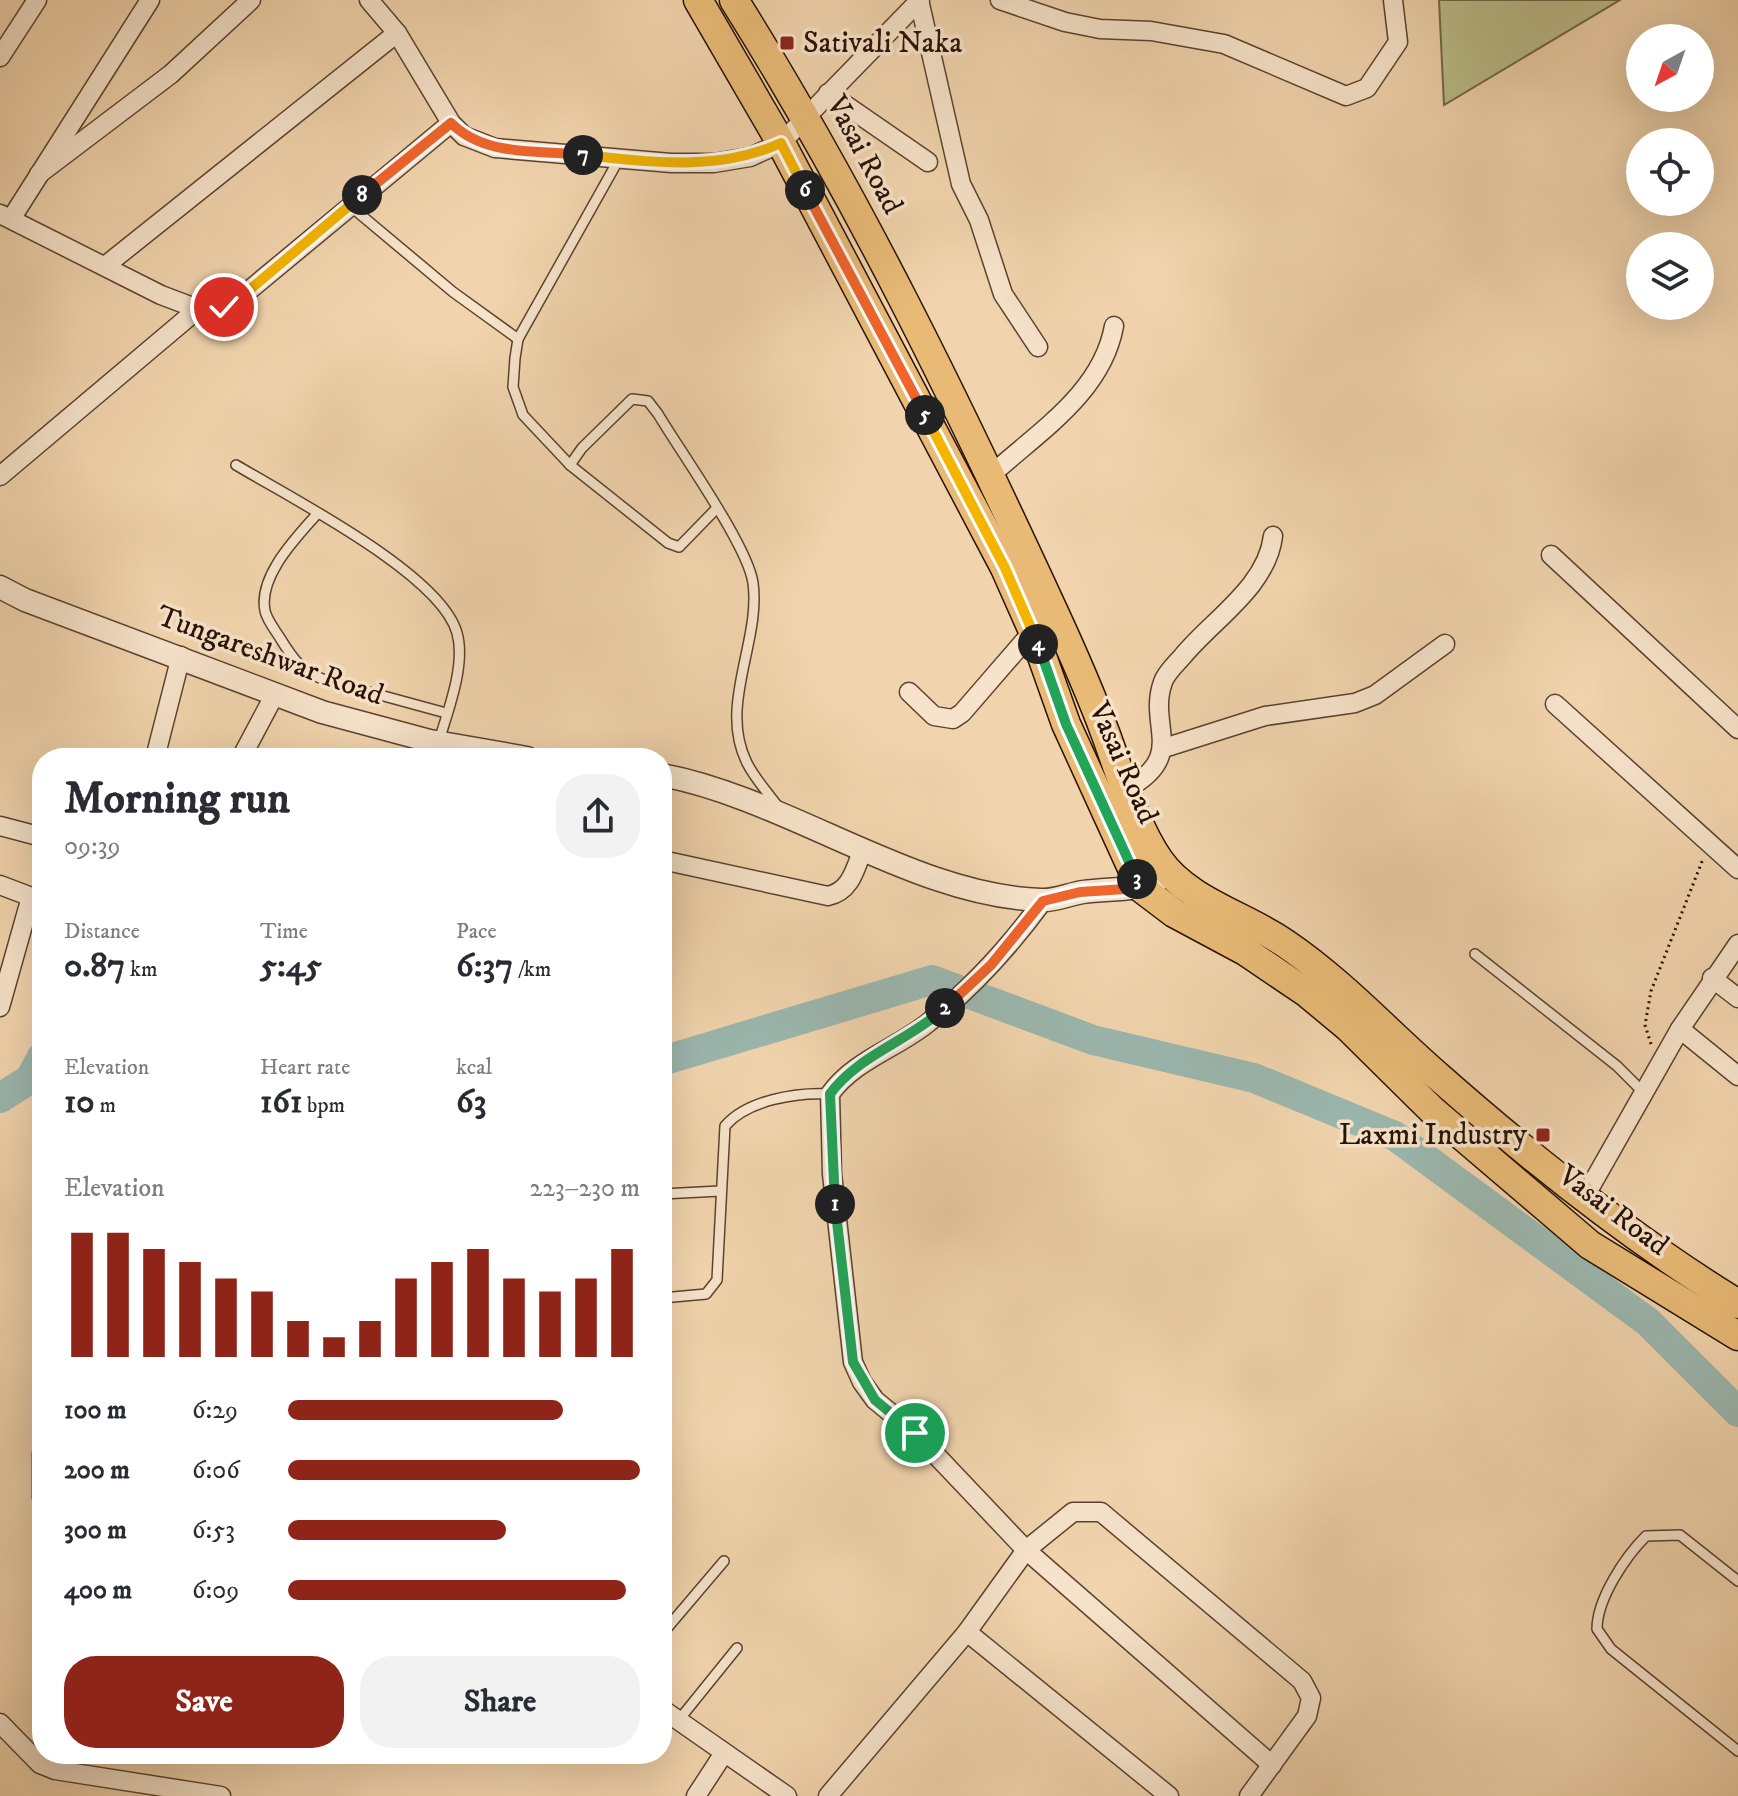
<!DOCTYPE html>
<meta charset="utf-8">
<style>
:root{--surface:#fff;--page:#f2f2f3;--text:#2b2b33;--muted:#7c7c81;--accent:#8f2418}
body{margin:0;font-family:"IM FELL DW Pica",serif;background:var(--page);color:var(--text);height:100vh;display:flex;flex-direction:column;font-size:30px;white-space:nowrap}
*{box-sizing:border-box;margin:0}
p{font-size:26px;color:var(--muted)}
.icon{flex:none;width:44px;height:44px;fill:none;stroke:currentColor;stroke-width:2;stroke-linecap:round;stroke-linejoin:round}
.map{position:relative;flex:1;overflow:hidden}
.drawer{position:absolute;left:32px;top:748px;width:640px;height:1016px;display:flex;flex-direction:column;background:var(--surface);border-radius:32px;box-shadow:0 8px 32px #0002}
.drawer>*{flex:none}
.needle{width:52px;rotate:220deg}
.fabs{position:absolute;left:1626px;top:24px;display:grid;gap:16px}
.fabs a{display:grid;place-items:center;width:88px;height:88px;border-radius:50%;background:var(--surface);box-shadow:0 8px 32px #0002;font-size:40px}
.pin{position:absolute;display:grid;place-items:center;width:68px;height:68px;color:#fff;margin:-34px;border:4px solid #fff;border-radius:50%;box-shadow:0 2px 8px #0007}
.km{position:absolute;width:40px;height:40px;margin:-20px;border-radius:50%;background:#222;color:#fff;font-size:22px;line-height:40px;text-align:center}
.round{display:grid;place-items:center;flex:none;width:84px;height:84px;border-radius:32px;background:var(--page)}
.head{display:flex;align-items:center;justify-content:space-between;height:136px;padding:0 32px}
h1{font-size:44px;font-weight:700;line-height:60px}
.metrics{display:grid;grid-template-columns:repeat(3,1fr);gap:12px;height:136px;padding:8px 32px}
.metrics div{display:grid;align-content:center}
.metrics b{font-size:34px;font-weight:700}
.metrics small{font-size:22px;font-weight:400}
.metrics p{font-size:22px}
.chart{height:224px;padding:16px 32px}
.chart p{display:flex;justify-content:space-between}
.chart svg{width:100%;height:144px;margin-top:8px;stroke:var(--accent);stroke-width:6}
.action{display:flex;gap:16px;margin-top:auto;padding:16px 32px}
.action a{flex:1;height:92px;border-radius:32px;background:var(--accent);color:#fff;font-size:32px;font-weight:700;line-height:92px;text-align:center}
.action a+a{background:var(--page);color:var(--text)}
ul{padding:0 32px;list-style:none;font-size:26px}
li{display:grid;grid-template-columns:128px 96px 1fr;align-items:center;height:60px}
li i{height:20px;border-radius:10px;background:var(--accent)}
.map>svg:first-child{display:block}
</style>
<div class="map">
<svg width="1738" height="1796" viewBox="0 0 1738 1796">
<rect width="100%" height="100%" fill="#f1d4ad"/>
<filter id="stains"><feTurbulence type="fractalNoise" baseFrequency=".0025" numOctaves="4"/><feColorMatrix values="0 0 0 0 .2 0 0 0 0 .09 0 0 0 0 .02 0 0 0 .5 -.17"/></filter>
<radialGradient id="worn" r=".72"><stop offset=".6" stop-color="#630" stop-opacity="0"/><stop offset="1" stop-color="#630" stop-opacity=".3"/></radialGradient>
<polygon fill="#babd89" stroke="#726747" stroke-width="2" points="1439,0 1620,0 1444,105"/>
<g fill="none" stroke-linecap="round" stroke-linejoin="round">
<g stroke="#9bb7af" stroke-width="30">
<polyline points="662,1061 932,980 1093,1040 1254,1078 1395,1136 1648,1322 1738,1412"/>
<polyline points="0,1098 30,1079 42,1057"/>
</g>
<g stroke="#5b422f" stroke-width="12">
<g id="service">
<path d="M619,159l-101,180 -3,19 -2,29 10,28 47,50 12,-17 50,-49 16,2 10,13c22,37 90,132 95,169 8,59 -35,122 -6,180 8,16 22,31 32,45"/>
<polyline points="349,205 453,292 518,339"/>
<path d="M236,465c53,32 205,109 221,168 9,32 -9,77 -18,108"/>
<polyline points="570,465 668,543 679,547 716,509"/>
<path d="M317,514c-21,24 -59,62 -52,97 2,9 10,19 15,27 13,21 21,33 45,42l121,33"/>
<polyline points="1475,954 1617,1066 1643,1092"/>
<polyline points="662,1194 720,1191"/>
<path d="M662,1298l44,-4 11,-14 8,-154c22,-26 72,-34 105,-32"/>
<path d="M1738,1581l-58,-46 -34,1c-21,21 -49,63 -49,93l14,20 127,102"/>
<polyline points="662,1634 724,1561"/>
<polyline points="678,1721 737,1648"/>
</g>
</g>
<g stroke="#5b422f" stroke-width="21">
<g id="minor">
<polyline points="369,0 397,33 451,123 464,136 495,148 671,163 714,163 750,157 781,143 920,0"/>
<polyline points="919,0 961,184 979,220 1003,294 1038,347"/>
<polyline points="1000,0 1065,22 1100,29 1151,31 1224,44 1346,96 1367,88 1398,42 1393,0"/>
<polyline points="0,57 37,0"/>
<polyline points="828,93 928,162"/>
<polyline points="39,174 171,74 251,0"/>
<polyline points="0,214 161,295 198,309 224,307 241,297 451,123"/>
<polyline points="11,219 150,0"/>
<polyline points="105,266 397,33"/>
<path d="M991,475c47,-43 111,-82 123,-149"/>
<polyline points="0,476 198,309"/>
<polyline points="1551,555 1738,729"/>
<polyline points="909,692 934,716 953,719 962,713 1033,631"/>
<polyline points="1555,704 1738,869"/>
<polyline points="1164,748 1265,716 1355,703 1375,695 1445,644"/>
<polyline points="155,758 181,656"/>
<polyline points="241,758 275,694"/>
<path d="M1126,789c62,-33 21,-63 37,-107 3,-9 13,-18 19,-25 30,-37 85,-70 91,-121"/>
<polyline points="0,826 42,837"/>
<path d="M662,860l166,36c23,-5 27,-27 35,-47"/>
<polyline points="0,885 42,901"/>
<path d="M1043,901c-33,45 -70,86 -114,121 -31,26 -75,38 -99,72l2,80 21,188 9,20 13,18 40,33 111,117 246,215"/>
<polyline points="1712,978 1738,998"/>
<polyline points="0,1007 31,897"/>
<polyline points="1680,1029 1738,944"/>
<polyline points="1584,1198 1680,1029 1738,1076"/>
<polyline points="42,1453 42,1498"/>
<polyline points="967,1632 1169,1796"/>
<polyline points="662,1709 787,1796"/>
<polyline points="0,1723 40,1764 55,1770 221,1796"/>
<polyline points="696,1796 724,1753"/>
<polyline points="828,1796 967,1632 1026,1550 1073,1512 1101,1512 1302,1681 1311,1698 1307,1716 1249,1796"/>
</g>
</g>
<g stroke="#5b422f" stroke-width="25">
<g id="tertiary">
<polyline points="0,587 25,600 322,712 430,741 527,758"/>
<path d="M662,775c127,24 252,121 379,125 14,1 28,-6 42,-8 24,-3 48,-2 72,-8"/>
</g>
</g>
<g stroke="#291105" stroke-width="31">
<g id="primary">
<polyline points="698,0 781,143 1005,568 1033,631 1066,724 1141,888 1174,913 1245,951 1307,993 1348,1027 1433,1111 1590,1245 1738,1336"/>
<path d="M734,0c122,194 223,402 319,610 19,41 37,82 53,125 15,41 29,90 53,125 29,42 88,56 127,84 56,38 103,90 154,134 93,82 192,161 298,226"/>
</g>
</g>
<polyline stroke="#291105" stroke-width="3" stroke-dasharray="2 4" stroke-linecap="butt" points="1651,1044 1645,1025 1651,991 1703,859"/>
<use href="#service" stroke="#f6e3ca" stroke-width="9"/>
<use href="#minor" stroke="#f6e3ca" stroke-width="18"/>
<use href="#tertiary" stroke="#f6e3ca" stroke-width="22"/>
<use href="#primary" stroke="#e8ba76" stroke-width="28"/>
</g>
<g fill="none" stroke-linecap="round" stroke-linejoin="round">
<g stroke="#fff" stroke-width="16">
<polyline id="split-1" points="835,1204 853,1362 875,1400 915,1433"/>
</g>
<g stroke="#fff" stroke-width="16">
<path id="split-2" d="M835,1204l-5,-110c27,-38 80,-54 115,-86"/>
</g>
<g stroke="#fff" stroke-width="16">
<polyline id="split-3" points="945,1008 991,965 1043,901 1080,892 1141,888 1137,879"/>
</g>
<g stroke="#fff" stroke-width="16">
<polyline id="split-4" points="1038,644 1066,724 1137,879"/>
</g>
<g stroke="#fff" stroke-width="16">
<polyline id="split-5" points="925,415 1005,568 1038,644"/>
</g>
<g stroke="#fff" stroke-width="16">
<polyline id="split-6" points="805,190 925,415"/>
</g>
<g stroke="#fff" stroke-width="16">
<path id="split-7" d="M583,155c69,7 134,17 198,-12l24,47"/>
</g>
<g stroke="#fff" stroke-width="16">
<path id="split-8" d="M362,195l89,-72c34,34 87,27 132,32"/>
</g>
<g stroke="#fff" stroke-width="16">
<polyline id="split-9" points="224,307 241,297 362,195"/>
</g>
<use href="#split-1" stroke="#22a559" stroke-width="10"/>
<use href="#split-2" stroke="#22a559" stroke-width="10"/>
<use href="#split-3" stroke="#f0652b" stroke-width="10"/>
<use href="#split-4" stroke="#22a559" stroke-width="10"/>
<use href="#split-5" stroke="#f5b400" stroke-width="10"/>
<use href="#split-6" stroke="#f0652b" stroke-width="10"/>
<use href="#split-7" stroke="#f5b400" stroke-width="10"/>
<use href="#split-8" stroke="#f0652b" stroke-width="10"/>
<use href="#split-9" stroke="#f5b400" stroke-width="10"/>
</g>
<g fill="#8f2418" stroke="#f6e3ca" stroke-width="3">
<rect x="779" y="35" width="16" height="16" rx="4"/>
<rect x="1535" y="1127" width="16" height="16" rx="4"/>
</g>
<g text-anchor="middle" dominant-baseline="central" stroke-width="7" stroke-linejoin="round" paint-order="stroke">
<g font-size="30" fill="#291105" stroke="#f6e3ca" text-anchor="start">
<text x="803" y="43">Sativali Naka</text>
<text x="1527" y="1135" text-anchor="end">Laxmi Industry</text>
</g>
<g font-size="30" fill="#291105" stroke="#f6e3ca">
<text transform="translate(864 155) rotate(62)">Vasai Road</text>
<text transform="translate(270 656) rotate(20)">Tungareshwar Road</text>
<text transform="translate(1123 763) rotate(66)">Vasai Road</text>
<text transform="translate(1613 1211) rotate(37)">Vasai Road</text>
</g>
</g>
<rect width="100%" height="100%" filter="url(#stains)"/>
<rect width="100%" height="100%" fill="url(#worn)"/>
</svg>
<div class="fabs">
<a><svg class="needle" viewBox="-14 -14 28 28"><path d="M0-13l5 13h-10z" fill="#e53935"/><path d="M0 13l5-13h-10z" fill="#7c7c81"/></svg></a>
<a><svg class="icon" aria-label="locate" viewBox="0 0 24 24"><circle cx="12" cy="12" r="6"/><path d="M12 2v4M12 18v4M2 12h4M18 12h4"/></svg></a>
<a><svg class="icon" aria-label="layers" viewBox="0 0 24 24"><path d="M12 4l9 5-9 5-9-5zM3 14l9 5 9-5"/></svg></a>
</div>
<div class="pin" style="left:915px;top:1433px;background:#1e9e55"><svg class="icon" aria-label="arrive" viewBox="0 0 24 24"><path d="M6 21V4h12l-3 4 3 4H6"/></svg></div>
<div class="pin" style="left:224px;top:307px;background:#d93025"><svg class="icon" aria-label="check" viewBox="0 0 24 24"><path d="M5 12l5 5 9-10"/></svg></div>
<b class="km" style="left:835px;top:1204px">1</b>
<b class="km" style="left:945px;top:1008px">2</b>
<b class="km" style="left:1137px;top:879px">3</b>
<b class="km" style="left:1038px;top:644px">4</b>
<b class="km" style="left:925px;top:415px">5</b>
<b class="km" style="left:805px;top:190px">6</b>
<b class="km" style="left:583px;top:155px">7</b>
<b class="km" style="left:362px;top:195px">8</b>
<section class="drawer">
<div class="head"><div><h1>Morning run</h1><p>09:39</p></div><a class="round"><svg class="icon" aria-label="share" viewBox="0 0 24 24"><path d="M12 15V3M7 8l5-5 5 5M5 13v7h14v-7"/></svg></a></div>
<div class="metrics">
<div><p>Distance</p><b>0.87<small> km</small></b></div>
<div><p>Time</p><b>5:45</b></div>
<div><p>Pace</p><b>6:37<small> /km</small></b></div>
</div>
<div class="metrics">
<div><p>Elevation</p><b>10<small> m</small></b></div>
<div><p>Heart rate</p><b>161<small> bpm</small></b></div>
<div><p>kcal</p><b>63</b></div>
</div>
<div class="chart"><p><span>Elevation</span>223–230 m</p>
<svg viewBox="0 0 160 44" preserveAspectRatio="none"><path d="M5 44V6M15 44V6M25 44V11M35 44V15M45 44V20M55 44V24M65 44V33M75 44V38M85 44V33M95 44V20M105 44V15M115 44V11M125 44V20M135 44V24M145 44V20M155 44V11"/></svg>
</div>
<ul>
<li><b>100 m</b>6:29<i style="width:78%"></i></li>
<li><b>200 m</b>6:06<i style="width:100%"></i></li>
<li><b>300 m</b>6:53<i style="width:62%"></i></li>
<li><b>400 m</b>6:09<i style="width:96%"></i></li>
</ul>
<div class="action"><a>Save</a><a>Share</a></div>
</section>
</div>
